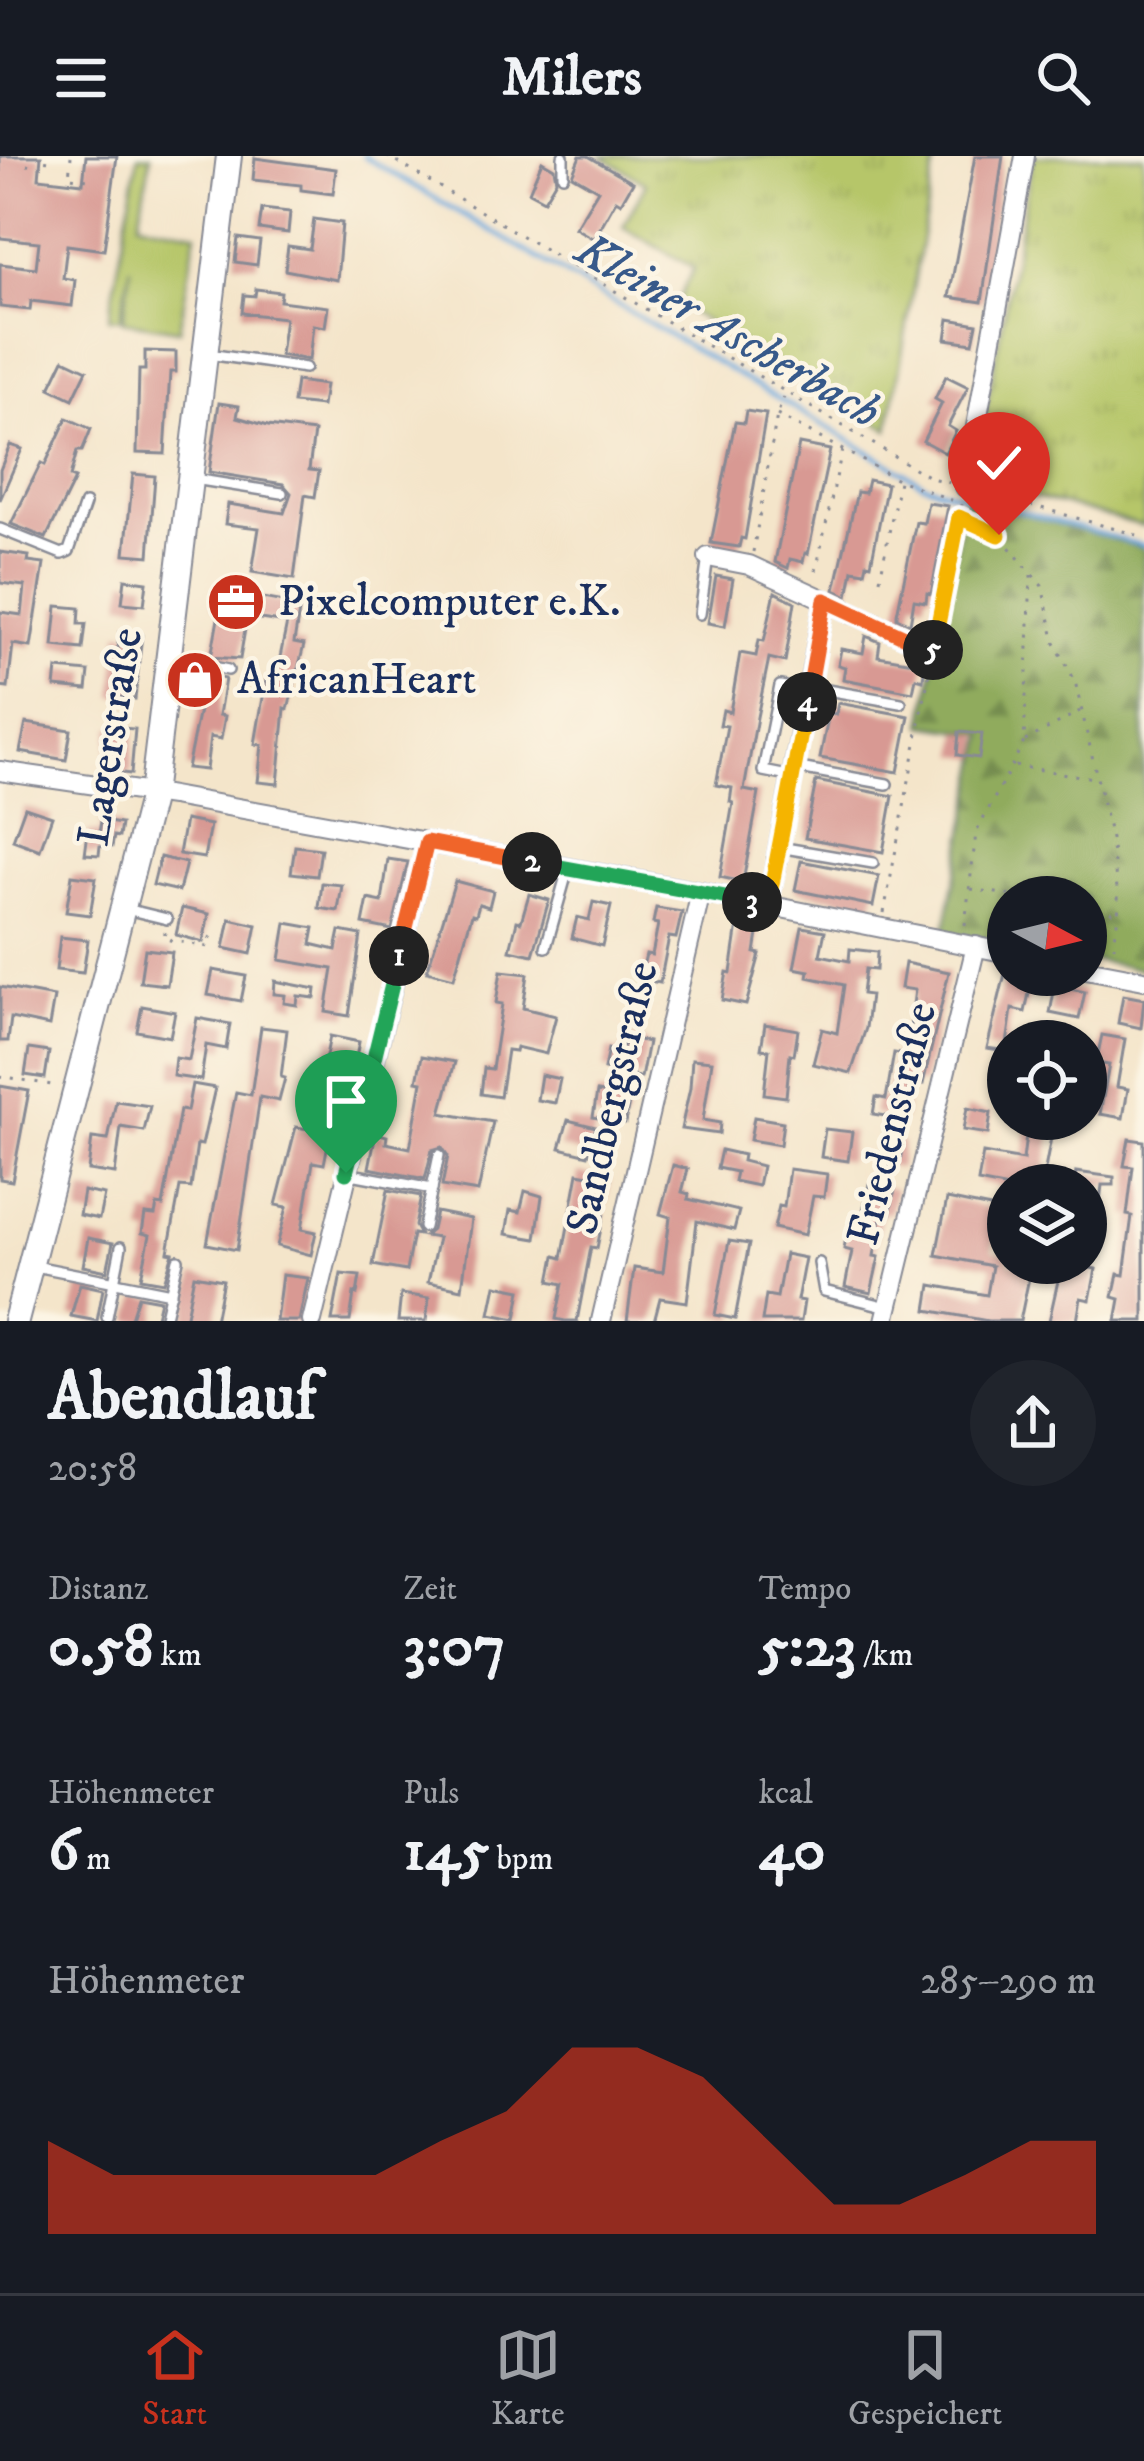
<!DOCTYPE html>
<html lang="de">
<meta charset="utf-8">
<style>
:root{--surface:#171b24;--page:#20242c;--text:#f1f3f6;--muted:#9ea1a6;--line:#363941;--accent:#c8321e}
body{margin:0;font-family:"IM FELL DW Pica",serif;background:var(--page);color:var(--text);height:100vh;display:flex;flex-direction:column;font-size:45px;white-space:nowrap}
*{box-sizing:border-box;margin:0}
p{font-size:39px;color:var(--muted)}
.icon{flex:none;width:66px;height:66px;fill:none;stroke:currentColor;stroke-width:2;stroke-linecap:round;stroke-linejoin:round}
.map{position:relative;height:1165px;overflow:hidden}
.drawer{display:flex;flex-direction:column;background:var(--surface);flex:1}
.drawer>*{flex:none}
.needle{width:78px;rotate:97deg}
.tools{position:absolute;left:987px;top:720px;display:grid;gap:24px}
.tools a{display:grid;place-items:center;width:120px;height:120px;border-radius:50%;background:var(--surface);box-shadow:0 3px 9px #0004;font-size:60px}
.pin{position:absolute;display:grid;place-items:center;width:102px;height:102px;color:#fff;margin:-123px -51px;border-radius:50% 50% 50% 0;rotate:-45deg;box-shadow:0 0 12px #0007}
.pin .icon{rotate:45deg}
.km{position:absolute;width:60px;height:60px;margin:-30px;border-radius:50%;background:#222;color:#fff;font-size:33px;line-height:60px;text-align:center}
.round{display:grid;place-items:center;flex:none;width:126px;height:126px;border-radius:63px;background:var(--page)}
.summary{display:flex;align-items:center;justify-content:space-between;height:204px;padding:0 48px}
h1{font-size:66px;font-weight:700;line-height:90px}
.figures{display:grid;grid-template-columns:repeat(3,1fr);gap:18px;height:204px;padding:12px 48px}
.figures div{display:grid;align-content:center}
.figures b{font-size:60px;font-weight:700}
.figures small{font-size:33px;font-weight:400}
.figures p{font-size:33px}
.chart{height:336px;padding:24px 48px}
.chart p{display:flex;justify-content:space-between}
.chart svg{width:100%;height:216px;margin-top:12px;fill:var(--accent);opacity:.7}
header{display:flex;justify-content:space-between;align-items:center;height:156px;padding:0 48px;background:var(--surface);font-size:54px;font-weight:700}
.tabs{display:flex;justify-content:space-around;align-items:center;height:168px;border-top:3px solid var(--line);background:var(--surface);font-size:33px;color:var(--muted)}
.tabs a{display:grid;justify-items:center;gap:6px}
.tabs .active{color:var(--accent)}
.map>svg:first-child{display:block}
</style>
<header><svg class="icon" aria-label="menu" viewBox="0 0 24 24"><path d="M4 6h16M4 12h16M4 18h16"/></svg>Milers<svg class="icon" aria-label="search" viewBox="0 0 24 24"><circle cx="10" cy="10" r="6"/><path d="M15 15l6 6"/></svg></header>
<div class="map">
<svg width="1144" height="1165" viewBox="0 0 1144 1165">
<defs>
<pattern id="grass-tufts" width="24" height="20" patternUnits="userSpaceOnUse" patternTransform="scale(3)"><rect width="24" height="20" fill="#b6c669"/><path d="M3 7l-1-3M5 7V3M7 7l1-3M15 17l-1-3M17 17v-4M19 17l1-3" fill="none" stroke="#9caa5d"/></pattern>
<pattern id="forest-firs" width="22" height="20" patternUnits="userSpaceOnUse" patternTransform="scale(3)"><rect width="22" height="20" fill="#90ab5d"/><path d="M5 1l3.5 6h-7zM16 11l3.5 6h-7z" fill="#758c50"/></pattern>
</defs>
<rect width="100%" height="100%" fill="#fcf5e5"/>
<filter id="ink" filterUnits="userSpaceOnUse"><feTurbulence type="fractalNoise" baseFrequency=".00833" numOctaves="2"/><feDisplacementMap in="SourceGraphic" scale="24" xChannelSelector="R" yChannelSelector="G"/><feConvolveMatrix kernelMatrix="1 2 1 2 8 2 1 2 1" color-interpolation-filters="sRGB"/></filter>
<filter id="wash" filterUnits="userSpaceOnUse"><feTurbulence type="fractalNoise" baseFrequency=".004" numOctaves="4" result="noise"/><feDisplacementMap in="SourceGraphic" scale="48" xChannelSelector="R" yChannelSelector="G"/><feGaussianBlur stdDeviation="2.7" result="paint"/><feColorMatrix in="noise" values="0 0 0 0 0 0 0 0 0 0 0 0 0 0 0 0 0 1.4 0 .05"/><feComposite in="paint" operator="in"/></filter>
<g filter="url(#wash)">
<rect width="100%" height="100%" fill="#f4e5ca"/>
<g fill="url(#grass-tufts)" stroke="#687a64" stroke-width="3">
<polygon points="601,0 936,0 889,273 676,148 694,112 623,71 646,27"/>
<polygon points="1033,0 1144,0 1144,370 994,330 990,319 976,307"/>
</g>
<polygon fill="url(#forest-firs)" stroke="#566d5e" stroke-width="3" points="965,341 1144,392 1144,814 1086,803 1086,741 1008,741 1008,788 944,776 985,578 923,569"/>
<polygon fill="#b6c669" stroke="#687a64" stroke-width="3" points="138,0 151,0 139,66 196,76 179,174 123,165 131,110 120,163 109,162"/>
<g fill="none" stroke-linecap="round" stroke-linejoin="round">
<polyline stroke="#6ba8dd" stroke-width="4.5" points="363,0 926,329 1144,390"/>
</g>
<g id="blocks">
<g fill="#d89993">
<polygon points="0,0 41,0 39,22 83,27 86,0 117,0 104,94 67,89 63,122 75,124 72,150 31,145 30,154 0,151 0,108 36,112 39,86 0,82"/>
<polygon points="580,0 588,0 633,26 621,47 616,44 594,83 575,72 598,34 572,19"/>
<polygon points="975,0 1003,0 982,146 949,141"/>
<polygon points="255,2 336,13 333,38 301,34 301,29 253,24"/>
<polygon points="542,5 554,12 556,24 544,44 529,36"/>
<polygon points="262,53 290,56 288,77 259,73"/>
<polygon points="314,63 342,67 337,124 285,114 288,90 310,93"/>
<polygon points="238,82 260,85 257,109 235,106"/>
<polygon points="256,133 281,136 280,145 328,151 325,171 313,169 309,204 280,199 285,162 242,157 244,139 255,140"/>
<polygon points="949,163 977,168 973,187 946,183"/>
<polygon points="145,195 176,196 176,216 170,216 165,298 137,297 139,214 145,214"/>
<polygon points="64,203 87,214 73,243 50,232"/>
<polygon points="946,220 968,231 948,270 956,275 945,297 923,285 942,247 935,243"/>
<polygon points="296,225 325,229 322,250 293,247"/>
<polygon points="219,247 239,250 237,261 268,270 314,276 309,314 319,315 315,341 305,339 294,423 252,416 259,372 225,368 228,348 284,357 291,337 283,328 209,316"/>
<polygon points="746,255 766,258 745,383 741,382 739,391 711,387 735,266 744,267"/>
<polygon points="67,262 91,273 82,295 77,295 70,321 75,323 46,382 11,368 41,307 45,309"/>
<polygon points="799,288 830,294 808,398 805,397 803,406 790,403 788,412 775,406"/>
<polygon points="10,289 22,293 0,344 0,314"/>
<polygon points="133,318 155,320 149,400 125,398"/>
<polygon points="868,324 887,328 871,408 867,407 865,416 853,414 848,440 835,434 857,336 865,337"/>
<polygon points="928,347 948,350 931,438 927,437 926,446 914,444 910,468 897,462 897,458 916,366 924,367"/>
<polygon points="0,396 29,400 28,406 44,408 31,491 13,488 8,532 0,531 0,456 22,459 25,430 0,427"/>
<polygon points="716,420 733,423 725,470 708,467"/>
<polygon points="125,423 147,426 144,449 122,447"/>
<polygon points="214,433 300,449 294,487 304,489 288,553 285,552 278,628 258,626 262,589 255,588 266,524 275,526 287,467 247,461 240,503 211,501 220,452 212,451"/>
<polygon points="775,436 795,446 785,506 769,502 757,561 744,634 759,637 743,726 720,721 733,647 730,646 732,632 716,629 727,570 720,569 723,554 730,556 740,497 756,500 759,484 764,485"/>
<polygon points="57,450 80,452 79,468 86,468 83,493 53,490"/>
<polygon points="119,476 142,478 135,543 113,540"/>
<polygon points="866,480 880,486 878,500 925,508 923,524 916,522 913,536 843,523 845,511 838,509 841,493 863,497"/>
<polygon points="57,513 89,516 87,534 55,531"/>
<polygon points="191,516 225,523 219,559 225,560 221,583 210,581 206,614 187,612 203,535 188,532"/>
<polygon points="838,547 909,560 898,616 820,602 829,557 836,558"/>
<polygon points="26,567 71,574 66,604 20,596"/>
<polygon points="110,571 135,573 131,618 106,615"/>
<polygon points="959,576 982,578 979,602 957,599"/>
<polygon points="816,625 893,640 883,696 805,682"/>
<polygon points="25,651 52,660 40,694 13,684"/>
<polygon points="185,664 210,669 204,702 179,698"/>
<polygon points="101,665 121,668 119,681 114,680 112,691 100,690 99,699 85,698 88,676 99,677"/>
<polygon points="295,690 321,693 317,720 291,717"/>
<polygon points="160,701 186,707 179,735 153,729"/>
<polygon points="388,703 408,706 392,774 363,768 368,743 382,746"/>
<polygon points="801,705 879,720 873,750 795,734"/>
<polygon points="72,719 96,722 90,759 66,756"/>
<polygon points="455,725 493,735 489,751 479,748 476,759 472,758 454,822 427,815"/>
<polygon points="322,727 342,729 338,755 319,752"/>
<polygon points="529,738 549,744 533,799 510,794 517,765 521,766"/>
<polygon points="593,746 611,750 602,790 572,782 577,761 589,764"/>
<polygon points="182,752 209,758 203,786 176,779"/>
<polygon points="656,752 682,756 676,782 669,781 660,827 640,823 646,798 652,799 658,768 653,767"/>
<polygon points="739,762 760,765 755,797 760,798 746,849 722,844 727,816 731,817"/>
<polygon points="230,763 257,769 251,798 224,792"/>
<polygon points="286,767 314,772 311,788 336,794 340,775 361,779 349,860 326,856 333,813 280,804"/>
<polygon points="802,771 825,775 820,799 849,805 850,793 877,796 876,814 865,813 862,838 870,839 866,872 851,917 813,908 822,873 837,877 844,829 808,821 809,815 794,812"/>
<polygon points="60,781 88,784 83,817 56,814"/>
<polygon points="145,793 172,796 167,829 140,826"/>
<polygon points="905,807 949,816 923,928 910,926 904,963 873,958 876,941 886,943 894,897 906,899 915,834 901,832"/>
<polygon points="213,814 246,820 241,845 208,839"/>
<polygon points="501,815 528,818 523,852 556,860 546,898 516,891 515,895 507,894 500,941 481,938 484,912 492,913 502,848 496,847"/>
<polygon points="1005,818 1032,823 1025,856 1012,853 1006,895 987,892"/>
<polygon points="275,825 316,833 315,842 298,840 297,849 284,847 285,839 274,838"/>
<polygon points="1055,830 1085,836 1079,863 1050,857"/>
<polygon points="0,831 54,841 49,870 11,862 8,885 0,885"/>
<polygon points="1123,839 1144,843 1141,872 1118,867"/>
<polygon points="142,850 175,856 170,881 137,875"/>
<polygon points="197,862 230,868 226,893 206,889 201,924 173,920 175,902 189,904"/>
<polygon points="765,868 798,874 794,899 790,898 786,941 764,938 769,894 761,893"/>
<polygon points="261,871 287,874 281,921 285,922 279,945 260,941 237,1094 207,1088 236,936 251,939"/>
<polygon points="1102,879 1125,883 1117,931 1128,933 1123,962 1100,958 1109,909 1096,907"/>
<polygon points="330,880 359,886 354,911 325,905"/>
<polygon points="625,881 648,886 641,922 604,913 608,893 622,896"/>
<polygon points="29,893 49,896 45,922 25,919"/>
<polygon points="422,900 455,906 441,957 493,966 478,1036 442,1030 448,1000 442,991 432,994 425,1023 369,1012 376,977 387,980 386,987 410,992 422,926 417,925"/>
<polygon points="692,903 712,905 703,964 720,967 719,978 681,973 690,932"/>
<polygon points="541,919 560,923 555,947 537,944"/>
<polygon points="192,928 215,932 202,989 197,988 191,1032 180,1031 168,1096 173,1097 164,1126 141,1122 150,1079 142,1077 145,1058 155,1059 157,1049 163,1050 180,954 187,955"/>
<polygon points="0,930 29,935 12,1025 0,1023"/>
<polygon points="597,936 630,942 625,967 593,961"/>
<polygon points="323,943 342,946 340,963 333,962 324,1008 313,1006 302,1073 316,1076 311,1099 277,1090 287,1051 276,1049 296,971 320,975"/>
<polygon points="116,945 150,950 144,975 121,971 115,1018 88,1014 92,982 108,984"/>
<polygon points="967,952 991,957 988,978 963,974"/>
<polygon points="754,961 783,966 780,989 750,984"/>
<polygon points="1028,963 1054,966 1042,1029 1008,1032 978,1026 983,997 1023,1004"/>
<polygon points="568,964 596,971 588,999 560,992"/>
<polygon points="825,973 852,976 848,1005 821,1001"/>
<polygon points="883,983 903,986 899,1012 880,1009"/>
<polygon points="1129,983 1144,985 1144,1165 1116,1165 1120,1143 1113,1141 1118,1118 1124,1119 1132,1060 1127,1059 1133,1011 1124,1010"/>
<polygon points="721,994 743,999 742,1005 762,1010 758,1030 734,1025 736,1016 717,1012"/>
<polygon points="673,1009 688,1013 682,1036 689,1038 688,1043 739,1055 734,1074 697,1065 687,1146 660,1142 654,1165 627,1165 634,1112 663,1116 670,1061 660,1058"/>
<polygon points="789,1013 827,1018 824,1041 813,1040 805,1079 774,1072 779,1050 784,1051"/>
<polygon points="1076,1016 1114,1021 1114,1029 1102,1029 1093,1102 1086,1101 1086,1029 1074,1029"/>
<polygon points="578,1017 611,1023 597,1092 591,1091 577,1165 565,1165 556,1163 563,1128 550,1125 555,1100 562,1102"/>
<polygon points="869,1028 895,1033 890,1058 882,1056 874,1100 879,1101 871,1137 845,1131 852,1095 844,1093 848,1070 859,1072"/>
<polygon points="388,1034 421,1040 415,1070 420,1079 413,1078 406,1115 373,1109"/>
<polygon points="83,1035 104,1039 99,1063 79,1059"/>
<polygon points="525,1035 542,1040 536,1083 506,1078 510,1054 520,1056"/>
<polygon points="947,1043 1000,1054 992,1095 1008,1098 1008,1107 1032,1107 1020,1165 988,1165 927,1154 931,1129 987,1139 992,1110 936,1099"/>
<polygon points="436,1056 471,1063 462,1133 428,1126 438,1082 425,1080 432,1074"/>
<polygon points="88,1082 113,1087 107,1115 83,1110"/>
<polygon points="729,1085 749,1088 735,1163 715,1159"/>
<polygon points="785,1098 805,1102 797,1144 804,1145 801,1165 762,1165 766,1139 777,1141"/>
<polygon points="1062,1107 1096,1113 1090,1144 1081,1142 1077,1165 1049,1165"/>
<polygon points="341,1118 360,1120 357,1138 354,1137 350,1165 332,1165"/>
<polygon points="194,1119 223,1124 215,1165 185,1165"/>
<polygon points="282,1119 308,1122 299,1165 276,1165"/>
<polygon points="80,1128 103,1133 97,1165 71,1160"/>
<polygon points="496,1129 521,1134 516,1163 490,1158"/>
<polygon points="401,1138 429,1142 426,1165 398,1165"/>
<polygon points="138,1140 160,1144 155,1165 130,1165"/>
</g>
</g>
</g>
<g filter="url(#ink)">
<use href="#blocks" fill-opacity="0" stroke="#888a94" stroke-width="3"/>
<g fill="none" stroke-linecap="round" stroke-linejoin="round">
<g stroke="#888a94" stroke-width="14">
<g id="service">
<polyline points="563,0 563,19"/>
<polyline points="208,198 305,212"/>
<polyline points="194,323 282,337"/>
<polyline points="0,373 62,398 69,395 85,348"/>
<polyline points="700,458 708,401"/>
<polyline points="169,502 228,514"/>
<polyline points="810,531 901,547"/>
<polyline points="794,611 887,628"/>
<polyline points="793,621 763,615 780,530 808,535"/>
<polyline points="779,691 873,707"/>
<polyline points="126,753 167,763"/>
<polyline points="546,791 568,713"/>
<polyline points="346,1017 432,1033"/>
<polyline points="424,1071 439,999"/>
<polyline points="819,1107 824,1135 888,1151"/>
<polyline points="35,1110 171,1137"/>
<polyline points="107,1161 121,1091"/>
<polyline points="164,1165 178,1104"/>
</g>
</g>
<g stroke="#888a94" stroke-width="22">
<g id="minor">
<polyline points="965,331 1025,0"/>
<polyline points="708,401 749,409 933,494"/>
<polyline points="0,615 172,640 701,736 1008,797"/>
<polyline points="768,749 825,444"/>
<polyline points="1086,813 1144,824"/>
<polyline points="312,1165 427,686"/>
<polyline points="601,1165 701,736"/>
<polyline points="885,1165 976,790"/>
</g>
</g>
<g stroke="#888a94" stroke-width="28">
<polyline id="tertiary" points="16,1165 152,639 229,0"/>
</g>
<g stroke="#888a94" stroke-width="3" stroke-dasharray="3 9" stroke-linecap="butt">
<polyline points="71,0 69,21 90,23"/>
<polyline points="387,0 931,322 951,327"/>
<polyline points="27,9 46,11 47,0"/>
<polyline points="777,259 899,324 954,345"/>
<polyline points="984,336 1144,381"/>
<polyline points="959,361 999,379 1042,430 1055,487 1075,525 1111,683 1119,749 1113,799"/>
<polyline points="753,396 777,259 784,241"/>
<polyline points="816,415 842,294"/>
<polyline points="880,423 899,325"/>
<polyline points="936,480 962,348"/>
<polyline points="1025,585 1080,555"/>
<polyline points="1015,610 1094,622"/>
<polyline points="971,733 1021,741"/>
<polyline points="1086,752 1118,757"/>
<polyline points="884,757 930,513"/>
<polyline points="965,769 976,677 1024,586 1031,419"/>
<polyline points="165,776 164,783 208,791 212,774"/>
<polyline points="0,920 57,930"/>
</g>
<use href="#service" stroke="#fff" stroke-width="9"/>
<use href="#minor" stroke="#fff" stroke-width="18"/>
<use href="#tertiary" stroke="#fff" stroke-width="24"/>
</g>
</g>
<g fill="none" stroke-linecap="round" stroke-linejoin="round" filter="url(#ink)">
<g stroke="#fff" stroke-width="24">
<polyline id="split-1" points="346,1017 399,800"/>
</g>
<g stroke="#fff" stroke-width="24">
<polyline id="split-2" points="399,800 427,686 532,706"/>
</g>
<g stroke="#fff" stroke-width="24">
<polyline id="split-3" points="532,706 752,746"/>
</g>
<g stroke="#fff" stroke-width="24">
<polyline id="split-4" points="752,746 768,749 807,546"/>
</g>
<g stroke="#fff" stroke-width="24">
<polyline id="split-5" points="807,546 825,444 933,494"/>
</g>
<g stroke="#fff" stroke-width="24">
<polyline id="split-6" points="933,494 959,361 999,379"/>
</g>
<use href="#split-1" stroke="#22a559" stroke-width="15"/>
<use href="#split-2" stroke="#f0652b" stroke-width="15"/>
<use href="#split-3" stroke="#22a559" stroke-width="15"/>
<use href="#split-4" stroke="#f5b400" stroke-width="15"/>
<use href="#split-5" stroke="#f0652b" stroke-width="15"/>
<use href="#split-6" stroke="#f5b400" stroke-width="15"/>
</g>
<defs>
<g id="office-disc" transform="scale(3)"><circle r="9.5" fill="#c8321e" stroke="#fcf5e5"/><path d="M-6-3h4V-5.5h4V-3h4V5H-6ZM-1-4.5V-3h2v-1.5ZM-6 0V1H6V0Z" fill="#fff"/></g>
<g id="shop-disc" transform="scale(3)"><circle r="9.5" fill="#c8321e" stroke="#fcf5e5"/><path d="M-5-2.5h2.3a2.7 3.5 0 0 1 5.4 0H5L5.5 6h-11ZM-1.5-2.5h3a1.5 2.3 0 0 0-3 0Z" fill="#fff"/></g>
</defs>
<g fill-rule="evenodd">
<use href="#office-disc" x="236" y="446"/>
<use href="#shop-disc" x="195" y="524"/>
</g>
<g text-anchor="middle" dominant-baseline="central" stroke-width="9" stroke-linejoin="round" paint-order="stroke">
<g font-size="45" fill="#1b2f5e" stroke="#fcf5e5" text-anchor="start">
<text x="278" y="446">Pixelcomputer e.K.</text>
<text x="237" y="524">AfricanHeart</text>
</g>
<g font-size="45" fill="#1b2f5e" stroke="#fcf5e5">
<text transform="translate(111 581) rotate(-81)">Lagerstraße</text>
<text transform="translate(613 942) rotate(-77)">Sandbergstraße</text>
<text transform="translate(893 968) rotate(-76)">Friedenstraße</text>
</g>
<g font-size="48" font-style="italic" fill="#37598a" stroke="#fcf5e5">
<text transform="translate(728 175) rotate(30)">Kleiner Ascherbach</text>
</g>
</g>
</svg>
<div class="tools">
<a><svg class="needle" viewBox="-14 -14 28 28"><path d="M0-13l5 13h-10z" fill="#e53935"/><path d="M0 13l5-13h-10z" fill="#9ea1a6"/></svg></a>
<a><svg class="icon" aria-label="locate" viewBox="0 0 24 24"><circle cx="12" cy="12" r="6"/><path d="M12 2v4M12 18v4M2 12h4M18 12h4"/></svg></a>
<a><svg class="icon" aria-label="layers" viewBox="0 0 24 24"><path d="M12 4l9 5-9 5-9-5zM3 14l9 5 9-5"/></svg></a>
</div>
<div class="pin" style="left:346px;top:1017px;background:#1e9e55"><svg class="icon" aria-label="arrive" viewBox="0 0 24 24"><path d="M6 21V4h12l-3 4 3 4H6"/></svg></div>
<div class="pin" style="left:999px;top:379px;background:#d93025"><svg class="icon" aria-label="check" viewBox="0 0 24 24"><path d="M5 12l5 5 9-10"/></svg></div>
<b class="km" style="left:399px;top:800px">1</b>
<b class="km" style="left:532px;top:706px">2</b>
<b class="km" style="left:752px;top:746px">3</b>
<b class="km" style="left:807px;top:546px">4</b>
<b class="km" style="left:933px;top:494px">5</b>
</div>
<section class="drawer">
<div class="summary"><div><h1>Abendlauf</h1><p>20:58</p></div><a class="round"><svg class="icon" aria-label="share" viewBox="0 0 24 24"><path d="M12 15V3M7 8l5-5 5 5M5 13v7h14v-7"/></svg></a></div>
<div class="figures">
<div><p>Distanz</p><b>0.58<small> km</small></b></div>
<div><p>Zeit</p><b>3:07</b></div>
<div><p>Tempo</p><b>5:23<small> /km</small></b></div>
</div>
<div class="figures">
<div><p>Höhenmeter</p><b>6<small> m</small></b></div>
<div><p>Puls</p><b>145<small> bpm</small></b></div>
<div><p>kcal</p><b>40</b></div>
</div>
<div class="chart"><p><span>Höhenmeter</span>285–290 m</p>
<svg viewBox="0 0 160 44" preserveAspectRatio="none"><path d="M0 44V25L10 32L20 32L30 32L40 32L50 32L60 25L70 19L80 6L90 6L100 12L110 25L120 38L130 38L140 32L150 25L160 25V44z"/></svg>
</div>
</section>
<nav class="tabs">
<a class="active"><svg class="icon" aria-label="home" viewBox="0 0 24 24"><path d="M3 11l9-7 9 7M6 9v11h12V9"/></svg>Start</a>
<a><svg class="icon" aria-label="map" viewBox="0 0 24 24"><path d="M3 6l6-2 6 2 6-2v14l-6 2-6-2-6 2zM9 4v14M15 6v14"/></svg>Karte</a>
<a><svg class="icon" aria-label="saved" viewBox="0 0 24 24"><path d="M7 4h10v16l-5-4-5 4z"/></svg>Gespeichert</a>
</nav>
